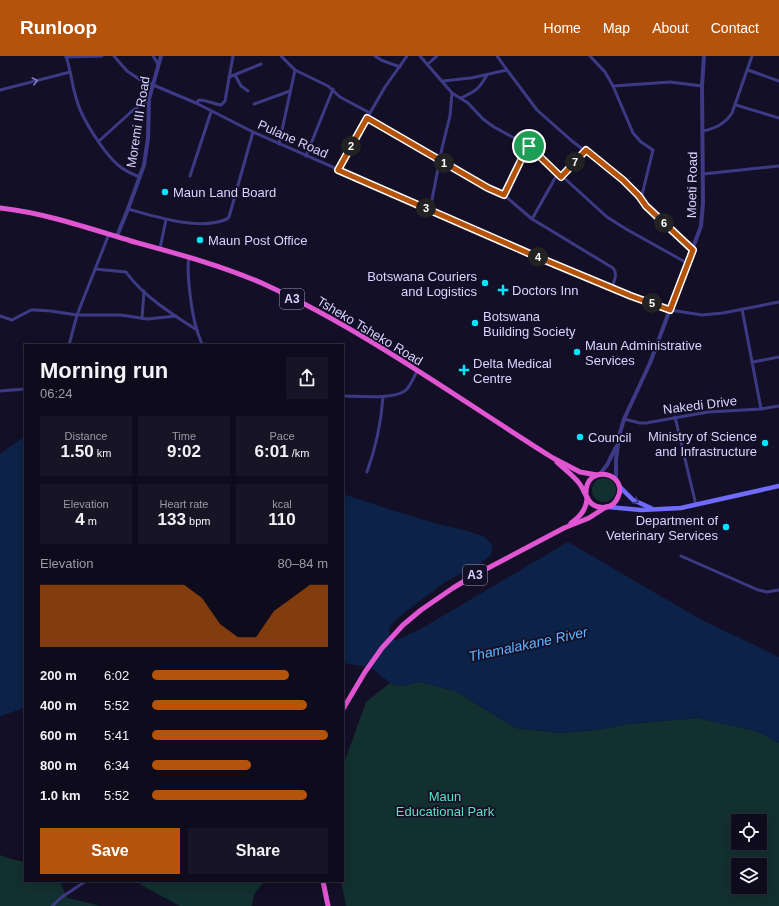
<!DOCTYPE html>
<meta charset="utf-8">
<style>
:root{--surface:#0e0b1c;--page:#171425;--text:#f1f3f6;--muted:#9b9ba3;--line:#2e2b3b;--accent:#b45309}
body{margin:0;font-family:Arial,sans-serif;background:var(--page);color:var(--text);height:100vh;display:flex;flex-direction:column;font-size:15px;white-space:nowrap}
*{box-sizing:border-box;margin:0}
p{font-size:13px;color:var(--muted)}
.icon{flex:none;width:22px;height:22px;fill:none;stroke:currentColor;stroke-width:2;stroke-linecap:round;stroke-linejoin:round}
.map{position:relative;flex:1;overflow:hidden}
.details{position:absolute;left:24px;top:288px;width:320px;height:538px;display:flex;flex-direction:column;background:var(--surface);border-radius:0px;box-shadow:0 2px 10px #0003,0 0 0 1px var(--line)}
.details>*{flex:none}
.fabs{position:absolute;left:731px;top:758px;display:grid;gap:8px}
.fabs a{display:grid;place-items:center;width:36px;height:36px;border-radius:0px;background:var(--surface);box-shadow:0 2px 10px #0003,0 0 0 1px var(--line);font-size:20px}
.pin{position:absolute;display:grid;place-items:center;width:34px;height:34px;color:#fff;margin:-17px;border:2px solid #fff;border-radius:50%;box-shadow:0 1px 4px #0007}
.km{position:absolute;width:20px;height:20px;margin:-10px;border-radius:50%;background:#222;color:#fff;font-size:11px;line-height:20px;text-align:center}
.round{display:grid;place-items:center;flex:none;width:42px;height:42px;border-radius:0px;background:var(--page)}
.head{display:flex;align-items:center;justify-content:space-between;height:68px;padding:0 16px}
h1{font-size:22px;font-weight:600;line-height:30px}
.figures{display:grid;grid-template-columns:repeat(3,1fr);gap:6px;height:68px;padding:4px 16px}
.figures div{display:grid;align-content:center;border-radius:0px;background:var(--page);text-align:center}
.figures b{font-size:17px;font-weight:600}
.figures small{font-size:11px;font-weight:400}
.figures p{font-size:11px}
.chart{height:112px;padding:8px 16px}
.chart p{display:flex;justify-content:space-between}
.chart svg{width:100%;height:72px;margin-top:4px;fill:var(--accent);opacity:.7}
.primary-button{display:flex;gap:8px;margin-top:auto;padding:8px 16px}
.primary-button a{flex:1;height:46px;border-radius:0px;background:var(--accent);color:#fff;font-size:16px;font-weight:600;line-height:46px;text-align:center}
.primary-button a+a{background:var(--page);color:var(--text)}
ul{padding:0 16px;list-style:none;font-size:13px}
li{display:grid;grid-template-columns:64px 48px 1fr;align-items:center;height:30px}
li i{height:10px;border-radius:5px;background:var(--accent)}
header{display:flex;align-items:center;gap:24px;box-sizing:border-box;height:56px;padding:0 20px;background:var(--accent);color:#fff}
header strong{font-size:19px}
nav{display:flex;gap:22px;margin-inline-start:auto;font-size:14px}
.map>svg:first-child{display:block}
</style>
<header>
<strong>Runloop</strong>
<nav><a>Home</a><a>Map</a><a>About</a><a>Contact</a></nav>
</header>
<div class="map">
<svg width="779" height="850" viewBox="0 0 779 850">
<rect width="100%" height="100%" fill="#130f26"/>
<g fill="#12302f" fill-rule="evenodd">
<circle cx="604" cy="434" r="12"/>
<path d="M419,626l37,9 59,37 47,5 34,-3 32,-6 69,-6 60,13 22,12v163h-433l-5,-25h2v-115l23,-64 24,-19 12,3zM738,765h22v22h-22zM738,809h22v22h-22z"/>
<polygon points="0,799 11,803 25,806 25,825 60,825 67,842 101,850 0,850"/>
<polygon points="139,825 265,825 254,838 252,850 180,850 141,829"/>
</g>
<g fill="#0c2248">
<polygon points="25,380 25,652 0,660 0,398"/>
<polygon points="343,438 391,454 438,468 468,475 485,481 492,489 492,496 489,501 479,508 445,526 404,557 390,570 389,574 390,579 395,584 399,583 417,575 568,486 700,563 779,601 779,687 757,675 697,662 628,668 596,674 562,677 515,672 456,635 419,626 402,630 390,627 373,613 362,610 348,608 343,605"/>
</g>
<g fill="none" stroke-linecap="round" stroke-linejoin="round">
<g stroke="#3d3a85" stroke-width="3">
<path d="M66,0c5,15 6,30 11,45 5,18 27,52 41,64 7,6 14,9 22,12"/>
<polyline points="114,0 127,15 139,23 196,47 253,76 535,200 631,240 670,254 702,259 723,257 779,246"/>
<polyline points="153,0 158,8"/>
<polyline points="281,0 295,14 328,30 340,41 370,57"/>
<polyline points="375,0 381,4 400,11"/>
<polyline points="420,0 452,37 450,60 442,92 430,154"/>
<polyline points="497,0 507,14"/>
<polyline points="590,0 605,16 613,30 633,77 641,86 653,94 641,143"/>
<polyline points="66,1 102,0"/>
<polyline points="428,8 437,0"/>
<polyline points="748,14 779,25"/>
<polyline points="235,19 241,30 248,35"/>
<polyline points="229,21 261,8"/>
<polyline points="443,25 471,22 507,14 537,54 572,85 623,124 639,140 646,150 693,194"/>
<polyline points="613,30 670,26 702,30"/>
<polyline points="0,34 70,16"/>
<polyline points="452,37 468,47 483,63 494,71 529,90 607,161 626,173 687,207"/>
<path d="M461,42c15,-7 18,-9 26,-23"/>
<path d="M196,47l3,-3c8,0 14,4 22,5l4,-4 8,-45"/>
<polyline points="254,48 290,35"/>
<polyline points="736,49 779,62"/>
<path d="M367,62l121,70 16,7 28,24 81,49c5,6 1,13 -1,20"/>
<path d="M702,75c13,-2 23,-7 30,-18l20,-57"/>
<polyline points="99,85 131,56 149,43"/>
<polyline points="279,88 295,14"/>
<polyline points="306,100 333,33"/>
<polyline points="338,114 367,62 385,31 407,0"/>
<polyline points="703,118 779,110"/>
<polyline points="190,120 211,56"/>
<polyline points="561,121 586,94"/>
<polyline points="504,139 520,106 529,90"/>
<path d="M128,153c29,8 71,22 99,10l2,-2 24,-85"/>
<polyline points="532,163 558,117"/>
<polyline points="160,192 166,164"/>
<path d="M189,202c-3,14 3,58 8,72 1,5 4,10 5,15"/>
<path d="M95,213l31,3c16,23 47,43 71,58"/>
<polyline points="742,253 761,353"/>
<polyline points="0,260 12,264 31,254 35,254 51,255 77,259 121,259 147,263 176,260"/>
<polyline points="142,262 144,235"/>
<polyline points="69,289 77,259 109,178"/>
<polyline points="753,306 779,301"/>
<polyline points="0,335 25,333"/>
<path d="M343,340c15,0 52,4 63,-6 5,-5 8,-13 11,-19"/>
<polyline points="675,361 696,449"/>
<polyline points="624,363 640,367 646,367 708,356 761,353 779,350"/>
<path d="M367,416c9,-25 14,-48 16,-75"/>
<polyline points="681,500 758,534 767,536 779,534"/>
<polyline points="52,850 62,841 86,825"/>
</g>
<g stroke="#3d3a85" stroke-width="4">
<polyline points="117,180 128,153 144,109 148,82 149,43 161,0"/>
<polyline points="599,419 607,409 616,391"/>
<polyline points="616,425 616,404 619,380 624,363 650,307 701,170 703,147 702,30 704,0"/>
</g>
<g stroke="#6f6bff" stroke-width="4.5">
<polyline points="619,430 633,444 651,452"/>
<polyline points="608,451 641,454 681,452 779,430"/>
</g>
<g stroke="#e055d1" stroke-width="5">
<path d="M0,152c45,5 88,20 131,33 44,12 93,25 135,44 101,47 193,114 287,173l27,14 17,3"/>
<path d="M557,406c7,7 16,13 22,21 5,6 7,16 13,21 4,3 10,4 15,3 5,-1 9,-5 11,-10 11,-24 -33,-35 -32,-3"/>
<path d="M571,467c9,-6 16,-15 16,-26"/>
<polyline points="343,653 365,616 382,592 403,569 421,554 453,532 473,520 564,472 589,462 606,451"/>
<polyline points="323,825 328,850"/>
</g>
</g>
<defs><path id="oneway-chevron" d="M-2-3.5L2.5 0L-2 3.5" fill="none" stroke-width="1.6" stroke-linecap="round" stroke-linejoin="round"/></defs>
<use stroke="#837fbc" href="#oneway-chevron" transform="translate(35 25) rotate(-14)"/>
<use stroke="#38347d" href="#oneway-chevron" transform="translate(636 445) rotate(30)"/>
<g fill="none" stroke-linecap="round" stroke-linejoin="round">
<g stroke="#fff" stroke-width="8">
<polygon id="route" points="367,62 488,132 504,139 520,106 529,90 561,121 586,94 623,124 639,140 646,150 693,194 670,254 631,240 535,200 338,114"/>
</g>
<use href="#route" stroke="#b45309" stroke-width="5"/>
</g>
<g fill="#00e5ff" stroke="#130f26" stroke-width="1.5">
<circle cx="165" cy="136" r="4"/>
<circle cx="200" cy="184" r="4"/>
<circle cx="485" cy="227" r="4"/>
<path d="M501 228h4v4h4v4h-4v4h-4v-4h-4v-4h4z"/>
<circle cx="475" cy="267" r="4"/>
<circle cx="577" cy="296" r="4"/>
<path d="M462 308h4v4h4v4h-4v4h-4v-4h-4v-4h4z"/>
<circle cx="580" cy="381" r="4"/>
<circle cx="765" cy="387" r="4"/>
<circle cx="726" cy="471" r="4"/>
</g>
<g text-anchor="middle" dominant-baseline="central" stroke-width="3.5" stroke-linejoin="round" paint-order="stroke">
<g fill="#130f26" stroke="#9e99be" stroke-width="1">
<rect x="280" y="233" width="24" height="20" rx="3"/>
<rect x="463" y="509" width="24" height="20" rx="3"/>
</g>
<g font-size="12" font-weight="bold" fill="#d9d4ff">
<text x="292" y="243">A3</text>
<text x="475" y="519">A3</text>
</g>
<g font-size="13" fill="#d9d4ff" stroke="#130f26">
<text transform="translate(138 66) rotate(-81)">Moremi III Road</text>
<text transform="translate(293 83) rotate(24)">Pulane Road</text>
<text transform="translate(692 129) rotate(-89)">Moeti Road</text>
<text transform="translate(370 275) rotate(31)">Tsheko Tsheko Road</text>
<text transform="translate(700 349) rotate(-7)">Nakedi Drive</text>
</g>
<g font-size="13" fill="#d9d4ff" stroke="#130f26" text-anchor="start">
<text x="173" y="136">Maun Land Board</text>
<text x="208" y="184">Maun Post Office</text>
<text x="477" y="220" text-anchor="end">Botswana Couriers<tspan x="477" dy="15">and Logistics</tspan></text>
<text x="512" y="234">Doctors Inn</text>
<text x="483" y="260">Botswana<tspan x="483" dy="15">Building Society</tspan></text>
<text x="585" y="289">Maun Administrative<tspan x="585" dy="15">Services</tspan></text>
<text x="473" y="307">Delta Medical<tspan x="473" dy="15">Centre</tspan></text>
<text x="757" y="380" text-anchor="end">Ministry of Science<tspan x="757" dy="15">and Infrastructure</tspan></text>
<text x="588" y="381">Council</text>
<text x="718" y="464" text-anchor="end">Department of<tspan x="718" dy="15">Veterinary Services</tspan></text>
</g>
<g font-size="13" fill="#5fe0c0" stroke="#130f26">
<text x="445" y="740">Maun<tspan x="445" dy="15">Educational Park</tspan></text>
</g>
<g font-size="14" font-style="italic" fill="#62b6ff" stroke="#130f26">
<text transform="translate(528 588) rotate(-12)">Thamalakane River</text>
</g>
</g>
</svg>
<div class="fabs">
<a><svg class="icon" aria-label="locate" viewBox="0 0 24 24"><circle cx="12" cy="12" r="6"/><path d="M12 2v4M12 18v4M2 12h4M18 12h4"/></svg></a>
<a><svg class="icon" aria-label="layers" viewBox="0 0 24 24"><path d="M12 4l9 5-9 5-9-5zM3 14l9 5 9-5"/></svg></a>
</div>
<div class="pin" style="left:529px;top:90px;background:#1e9e55"><svg class="icon" aria-label="arrive" viewBox="0 0 24 24"><path d="M6 21V4h12l-3 4 3 4H6"/></svg></div>
<b class="km" style="left:444px;top:107px">1</b>
<b class="km" style="left:351px;top:90px">2</b>
<b class="km" style="left:426px;top:152px">3</b>
<b class="km" style="left:538px;top:201px">4</b>
<b class="km" style="left:652px;top:247px">5</b>
<b class="km" style="left:664px;top:167px">6</b>
<b class="km" style="left:575px;top:106px">7</b>
<section class="details">
<div class="head"><div><h1>Morning run</h1><p>06:24</p></div><a class="round"><svg class="icon" aria-label="share" viewBox="0 0 24 24"><path d="M12 15V3M7 8l5-5 5 5M5 13v7h14v-7"/></svg></a></div>
<div class="figures">
<div><p>Distance</p><b>1.50<small> km</small></b></div>
<div><p>Time</p><b>9:02</b></div>
<div><p>Pace</p><b>6:01<small> /km</small></b></div>
</div>
<div class="figures">
<div><p>Elevation</p><b>4<small> m</small></b></div>
<div><p>Heart rate</p><b>133<small> bpm</small></b></div>
<div><p>kcal</p><b>110</b></div>
</div>
<div class="chart"><p><span>Elevation</span>80–84 m</p>
<svg viewBox="0 0 160 44" preserveAspectRatio="none"><path d="M0 44V6L10 6L20 6L30 6L40 6L50 6L60 6L70 6L80 6L90 14L100 30L110 38L120 38L130 22L140 14L150 6L160 6V44z"/></svg>
</div>
<ul>
<li><b>200 m</b>6:02<i style="width:78%"></i></li>
<li><b>400 m</b>5:52<i style="width:88%"></i></li>
<li><b>600 m</b>5:41<i style="width:100%"></i></li>
<li><b>800 m</b>6:34<i style="width:56%"></i></li>
<li><b>1.0 km</b>5:52<i style="width:88%"></i></li>
</ul>
<div class="primary-button"><a>Save</a><a>Share</a></div>
</section>
</div>
